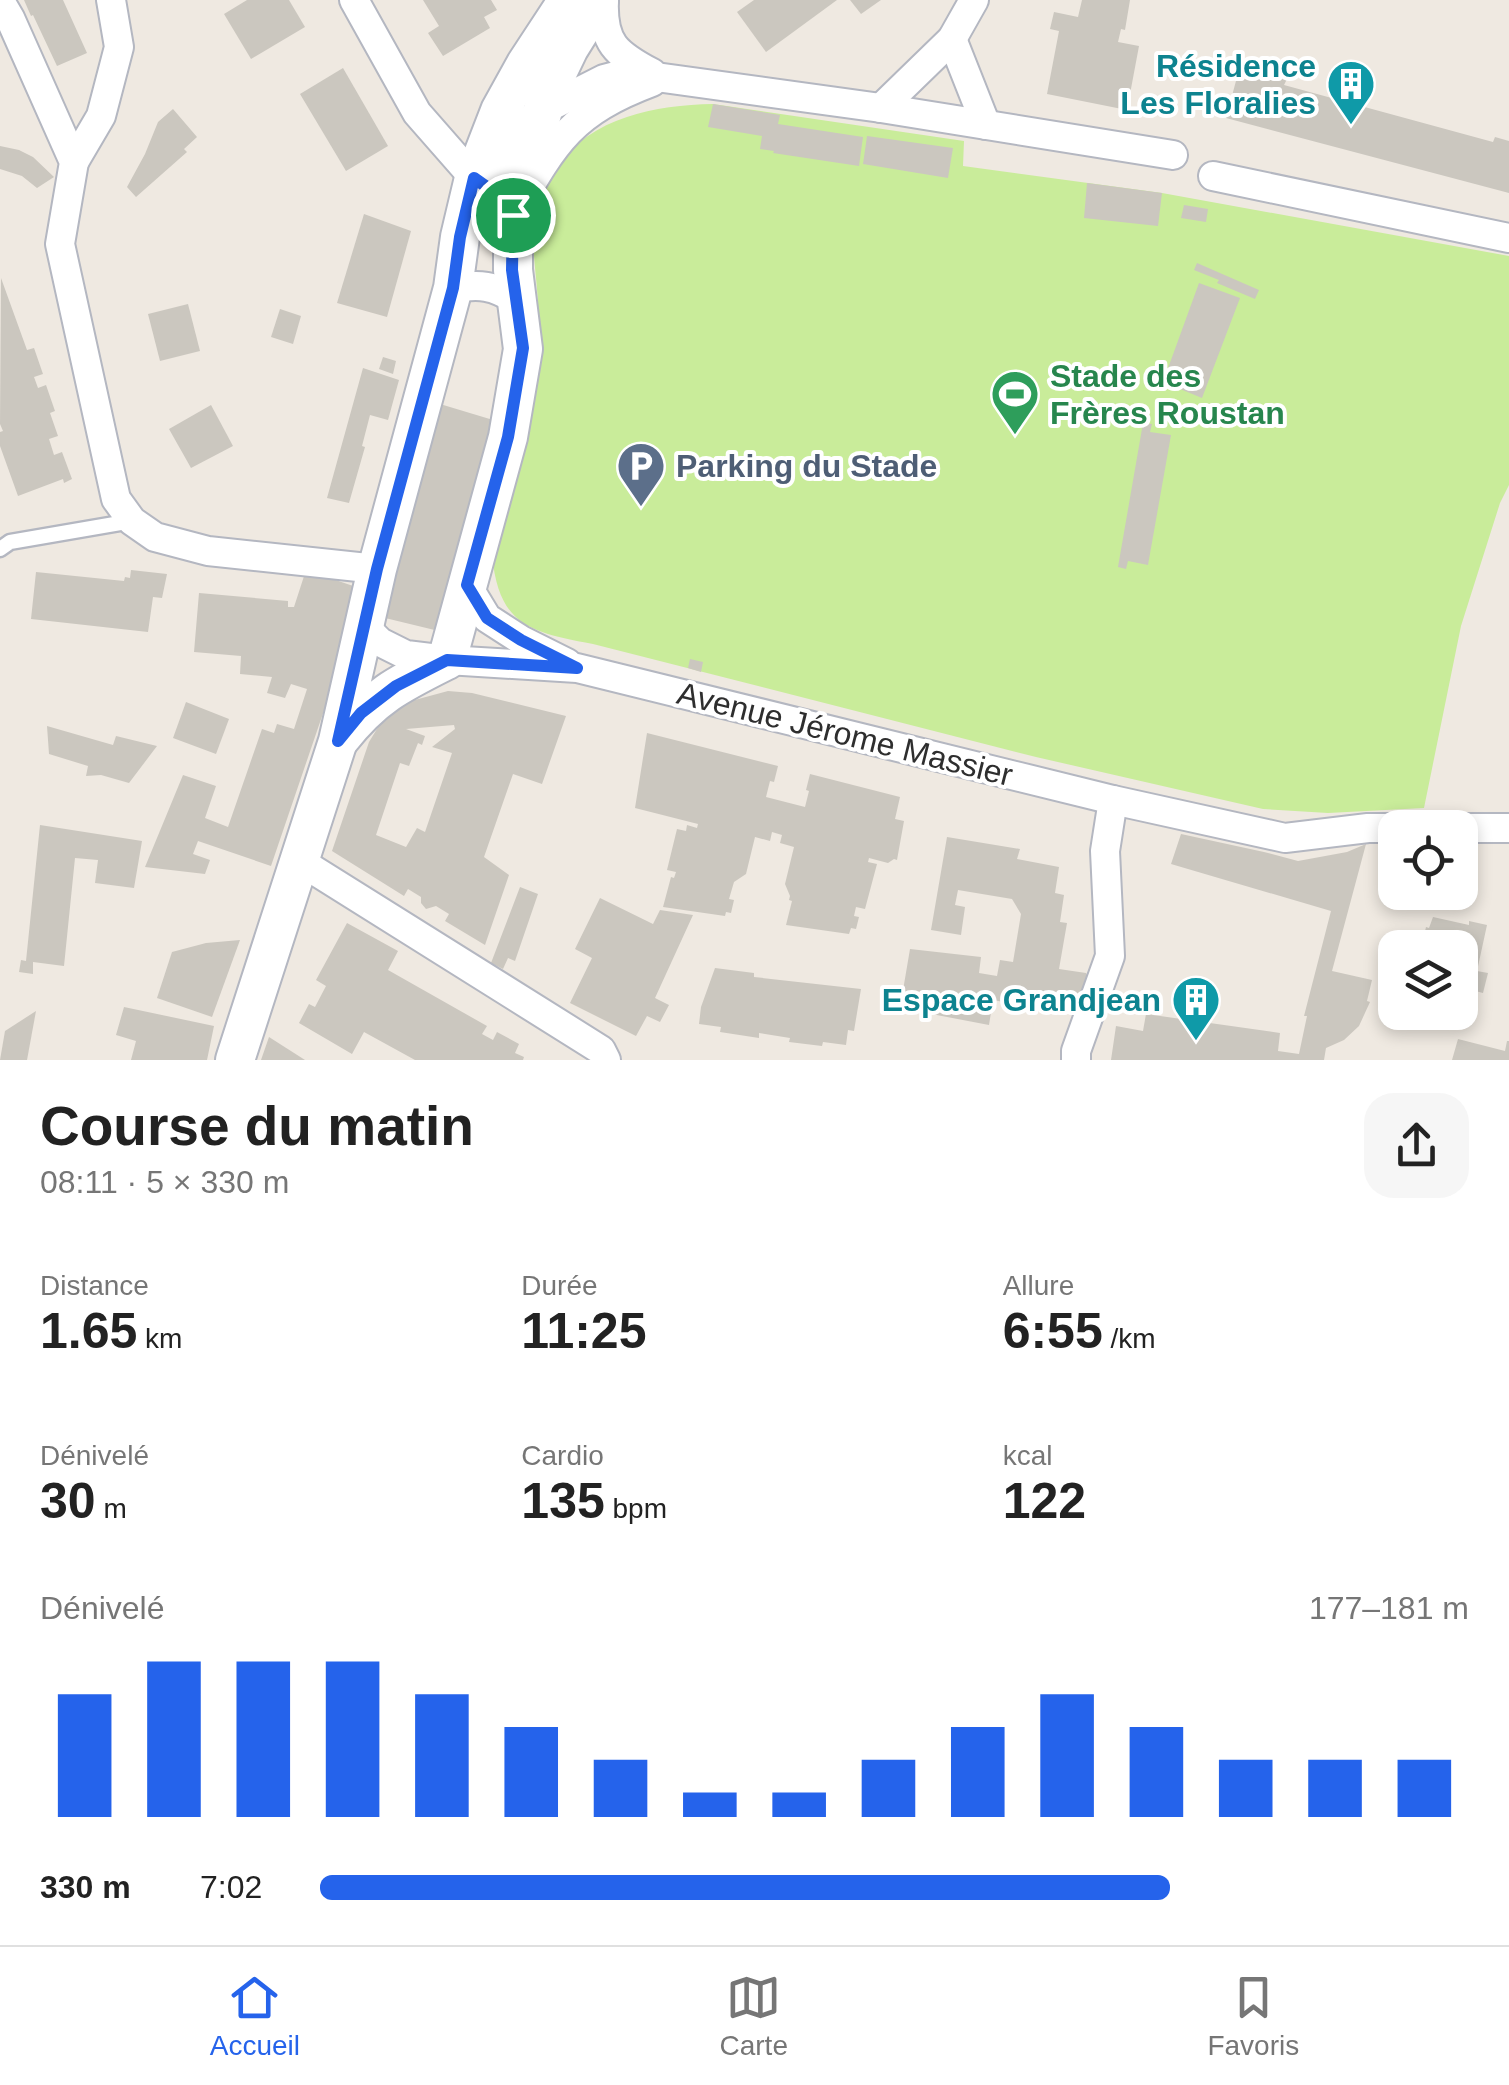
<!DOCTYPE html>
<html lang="fr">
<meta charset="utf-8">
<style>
:root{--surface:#fff;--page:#f6f6f6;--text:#222;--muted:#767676;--line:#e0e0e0;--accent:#2563eb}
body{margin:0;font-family:Arial,sans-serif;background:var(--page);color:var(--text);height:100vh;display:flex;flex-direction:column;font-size:38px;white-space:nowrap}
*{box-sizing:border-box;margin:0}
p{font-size:32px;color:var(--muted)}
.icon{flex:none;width:55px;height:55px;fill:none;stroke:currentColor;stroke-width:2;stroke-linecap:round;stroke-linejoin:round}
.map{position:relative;height:1060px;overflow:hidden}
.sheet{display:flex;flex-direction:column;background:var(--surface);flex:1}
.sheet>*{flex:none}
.controls{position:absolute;left:1378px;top:810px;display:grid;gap:20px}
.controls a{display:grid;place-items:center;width:100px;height:100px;border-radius:20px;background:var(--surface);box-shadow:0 5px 15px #0003;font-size:50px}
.pin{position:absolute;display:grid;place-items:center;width:85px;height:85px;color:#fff;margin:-42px;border:5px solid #fff;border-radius:50%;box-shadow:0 2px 10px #0007}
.round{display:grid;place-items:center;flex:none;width:105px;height:105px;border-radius:30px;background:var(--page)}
.headline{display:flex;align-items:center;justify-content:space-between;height:170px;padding:0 40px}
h1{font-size:55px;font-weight:700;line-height:75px}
.stats{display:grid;grid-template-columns:repeat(3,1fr);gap:15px;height:170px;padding:10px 40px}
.stats div{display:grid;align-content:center}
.stats b{font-size:50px;font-weight:700}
.stats small{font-size:28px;font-weight:400}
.stats p{font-size:28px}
.chart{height:280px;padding:20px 40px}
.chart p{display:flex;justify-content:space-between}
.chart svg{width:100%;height:180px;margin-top:10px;stroke:var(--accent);stroke-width:6}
ul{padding:0 40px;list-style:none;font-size:32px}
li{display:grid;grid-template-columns:160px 120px 1fr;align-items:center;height:75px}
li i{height:25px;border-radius:12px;background:var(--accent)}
.menu{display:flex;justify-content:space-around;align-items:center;height:140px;border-top:2px solid var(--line);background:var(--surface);font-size:28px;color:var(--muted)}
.menu a{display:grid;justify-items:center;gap:5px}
.menu .active{color:var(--accent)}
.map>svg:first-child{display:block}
</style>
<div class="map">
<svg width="1509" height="1060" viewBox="0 0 1509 1060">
<rect width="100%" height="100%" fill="#efe9e1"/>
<path fill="#c9ec9a" d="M713,104l251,37 -1,25 199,27 347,63v229l-9,18 -39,123 -37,182 -96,5 -65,-4 -227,-52 -443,-113c-63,-12 -94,-18 -101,-89 10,-53 21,-105 32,-158 4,-24 13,-50 14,-75 2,-38 -10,-76 -2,-114 3,-17 11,-28 20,-41 36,-50 99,-62 157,-63z"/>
<g fill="#cbc7bf" fill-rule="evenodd">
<polygon points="24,0 63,0 87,53 57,66 33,15 31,16"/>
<polygon points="247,0 289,0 305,27 251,59 224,14"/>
<polygon points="423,0 491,0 497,10 484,17 490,28 443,56 428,33 439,26"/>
<polygon points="754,0 837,0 766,52 737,12"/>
<polygon points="850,0 881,0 861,14"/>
<polygon points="1082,0 1130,0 1125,30 1121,29 1118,42 1139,46 1127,110 1047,94 1059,31 1050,29 1054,12 1078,17"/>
<polygon points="1240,66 1287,79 1284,85 1493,142 1495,137 1509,141 1509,193 1226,118"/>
<polygon points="343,68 388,146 346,171 300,94"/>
<polygon points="713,104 780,115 778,124 863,137 859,166 773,153 774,151 760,149 762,136 708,127"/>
<polygon points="173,109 197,137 184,149 187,152 136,197 127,187 145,154 158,122"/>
<polygon points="867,136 953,148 948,178 863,164"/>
<polygon points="0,146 19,150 33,157 54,177 37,188 22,176 0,169"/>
<polygon points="1087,183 1162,193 1158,226 1084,218"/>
<polygon points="1184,205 1208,209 1206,222 1181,218"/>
<polygon points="364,214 411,231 387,317 337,303"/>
<polygon points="1197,263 1259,290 1255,299 1217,283 1219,280 1194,270"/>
<polygon points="1,278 27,350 34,348 43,374 34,377 38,388 46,385 55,411 50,413 58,436 49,439 54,455 62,452 72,479 64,483 63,479 18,496 0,446 0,432 3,431 0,424"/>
<polygon points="1199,283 1240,298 1202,398 1163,382"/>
<polygon points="188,304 200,351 160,361 148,314"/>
<polygon points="280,309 301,316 293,344 271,337"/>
<polygon points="383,357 396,361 393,374 379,369"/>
<polygon points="363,368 399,380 388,420 370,415 362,446 365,447 349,503 327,498"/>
<polygon points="440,404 503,423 447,633 381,617"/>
<polygon points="211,405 233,446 191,468 169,429"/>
<polygon points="1143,423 1152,424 1150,432 1171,435 1148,565 1128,561 1126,569 1118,567"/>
<polygon points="131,570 167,574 162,598 153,597 148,632 31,619 36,572 124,581 125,577 130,578"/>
<polygon points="306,570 365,590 271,866 198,841 193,854 210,860 205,874 145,867 183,775 216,786 205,818 228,827 262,729 274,733 277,724 294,729 307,689 291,684 285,698 267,693 272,677 240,674 241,656 194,652 199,593 288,601 288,607 294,607"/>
<polygon points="690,659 703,662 701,672 688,668"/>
<path d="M448,691l24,2 94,23 -24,68 -29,-10 -29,83 25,18 -24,70 -40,-24 4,-7 -13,-8 -10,3 -5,-6v-6l-13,-8 -4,7 -72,-45 37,-109 11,-18 12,-12 19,-11zM454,725l1,4 -23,18 20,6 -27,79 -8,-4 -11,19 -30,-12 24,-72 9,3 9,-23 4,2 3,-9 -19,-7z"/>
<polygon points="186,702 229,719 216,754 173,738"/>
<polygon points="47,726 113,745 116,736 157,746 129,783 101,775 86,776 88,766 49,754"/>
<polygon points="647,733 778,766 774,782 770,781 766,797 805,807 809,791 806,790 810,774 900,797 895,819 904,821 897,860 894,859 888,863 869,858 868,862 877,864 865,909 856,907 854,916 859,917 856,929 851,928 849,934 786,925 792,901 789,900 790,896 785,884 794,847 780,843 782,835 772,832 770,841 755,837 746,874 734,882 729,899 734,900 731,913 726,912 725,916 663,907 671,877 674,878 676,872 667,870 677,829 686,831 687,825 697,828 698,824 635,808"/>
<polygon points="40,825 142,841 134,888 95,883 98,860 75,858 64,966 33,962 33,974 19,972 21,960 26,961"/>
<polygon points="1181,834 1264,852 1298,861 1347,852 1366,844 1332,971 1372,980 1367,1001 1370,1002 1359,1026 1344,1040 1326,1048 1324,1060 1111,1060 1116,1026 1143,1031 1146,1014 1280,1033 1278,1051 1299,1054 1307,1016 1304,1016 1331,911 1171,864"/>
<polygon points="947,837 1020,849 1017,859 1059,867 1055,893 1064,895 1060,922 1067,923 1059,969 1086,973 1088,977 1074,1015 993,1000 989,1025 900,1008 910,949 981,957 979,973 997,976 1000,960 1013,962 1021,914 1012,899 958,890 955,905 965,907 961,935 931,930"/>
<polygon points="520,887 538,894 515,961 508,958 503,969 491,963"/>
<polygon points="600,898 653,924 660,910 693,915 655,998 669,1005 660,1022 647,1016 636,1036 570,1003 592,958 575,949"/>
<polygon points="1433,917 1469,925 1469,921 1487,925 1477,971 1488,973 1483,993 1460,987 1460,948 1421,948 1426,927 1429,928"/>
<polygon points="347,923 398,951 388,970 487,1026 482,1034 493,1040 497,1032 519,1044 515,1053 524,1057 523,1060 415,1060 364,1032 352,1054 299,1023 309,1004 315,1007 326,986 316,980"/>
<polygon points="240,940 212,1017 157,998 172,952 206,943"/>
<polygon points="715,968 754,973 754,977 861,989 854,1031 848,1030 846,1045 823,1042 822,1046 789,1042 790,1038 759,1033 759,1038 720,1032 721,1027 699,1024 701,1007"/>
<polygon points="124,1007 214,1026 207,1060 131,1060 136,1041 116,1035"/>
<polygon points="36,1011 27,1060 0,1060 5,1031"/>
<polygon points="269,1037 305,1060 261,1060"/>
<polygon points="1458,1039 1505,1051 1507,1041 1509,1041 1509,1060 1452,1060"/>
</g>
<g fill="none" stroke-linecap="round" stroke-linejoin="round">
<g stroke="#b4b7c1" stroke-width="19">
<polyline id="lane" points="0,549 10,542 132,521"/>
</g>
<g stroke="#b4b7c1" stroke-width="32">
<g id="street">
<path d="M354,0l63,113 57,65 25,17 14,20c42,-73 57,-102 139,-133"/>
<path d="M604,0c-2,43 12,54 48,73"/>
<polyline points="0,1 10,18 74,162 60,244 116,499 132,521 155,537 208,551 377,569"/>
<polyline points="952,39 986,125"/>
<polyline points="881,108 952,39 974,0"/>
<polyline points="74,162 101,116 119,47 111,0"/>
<polyline points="496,166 509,135 543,110 604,79 627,73 881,108 1173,155"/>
<polyline points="1213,176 1509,238"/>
<path d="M459,273l-6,15c28,-4 39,-3 64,12"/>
<polyline points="467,585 487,618 521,640 567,663"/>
<polyline points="366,615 371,633 380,642 406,655 447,660 577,668 1113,800 1285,838 1368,828 1395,828"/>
<polyline points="1460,828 1509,828"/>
<polyline points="301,862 601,1050 606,1060"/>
<polyline points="1076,1060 1076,1051 1110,956 1105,851 1113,800"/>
</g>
</g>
<g stroke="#b4b7c1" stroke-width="42">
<g id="secondary">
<path d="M340,739c34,-43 59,-55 107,-79l61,-223 15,-88 -10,-79v-55l30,-105 14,-37 12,-25 30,-48"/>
<polyline points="235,1060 338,741 377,569 453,288 460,237 474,178 500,111 526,64 568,0"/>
</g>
</g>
<use href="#lane" stroke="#fff" stroke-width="14"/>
<use href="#street" stroke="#fff" stroke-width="28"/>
<use href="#secondary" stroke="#fff" stroke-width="38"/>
</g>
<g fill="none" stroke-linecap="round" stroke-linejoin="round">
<g stroke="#fff" stroke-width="20">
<polygon id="route" points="474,178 498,195 513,215 512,270 523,348 508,437 467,585 487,618 521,640 577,668 447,660 396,686 361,713 338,741 377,569 453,288 460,237"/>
</g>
<use href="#route" stroke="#2563eb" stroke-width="12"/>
</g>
<defs>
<g id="building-pin" transform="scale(2.5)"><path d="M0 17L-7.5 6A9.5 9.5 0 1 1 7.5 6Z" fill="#0f9aa8" stroke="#fff"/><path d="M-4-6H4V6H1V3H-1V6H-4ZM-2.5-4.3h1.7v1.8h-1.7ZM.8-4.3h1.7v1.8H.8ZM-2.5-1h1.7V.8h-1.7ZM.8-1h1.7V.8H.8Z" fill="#fff"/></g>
<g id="stadium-pin" transform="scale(2.5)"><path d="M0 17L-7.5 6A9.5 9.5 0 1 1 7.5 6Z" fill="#2e9e5b" stroke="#fff"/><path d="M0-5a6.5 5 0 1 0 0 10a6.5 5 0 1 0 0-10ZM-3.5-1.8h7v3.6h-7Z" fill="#fff"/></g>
<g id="parking-pin" transform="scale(2.5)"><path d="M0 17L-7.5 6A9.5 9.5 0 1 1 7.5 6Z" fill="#5c6f8a" stroke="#fff"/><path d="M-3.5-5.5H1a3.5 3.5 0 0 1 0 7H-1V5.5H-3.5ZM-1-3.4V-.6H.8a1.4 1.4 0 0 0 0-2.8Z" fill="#fff"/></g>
</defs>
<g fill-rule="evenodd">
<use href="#building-pin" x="1351" y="84"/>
<use href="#stadium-pin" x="1015" y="394"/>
<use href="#parking-pin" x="641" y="466"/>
<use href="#building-pin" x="1196" y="1000"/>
</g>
<g text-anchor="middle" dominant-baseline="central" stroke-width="8" stroke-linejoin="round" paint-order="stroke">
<g font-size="32" font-weight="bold" fill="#0d838f" stroke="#fff" text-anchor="end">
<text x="1316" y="66">Résidence<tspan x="1316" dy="37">Les Floralies</tspan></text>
<text x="1161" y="1000">Espace Grandjean</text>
</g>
<g font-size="32" font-weight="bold" fill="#27864d" stroke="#fff" text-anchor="start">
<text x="1050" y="376">Stade des<tspan x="1050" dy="37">Frères Roustan</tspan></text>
</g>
<g font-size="32" font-weight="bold" fill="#4e5e75" stroke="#fff" text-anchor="start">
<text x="676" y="466">Parking du Stade</text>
</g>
<g font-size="32" fill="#2e2e2e" stroke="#fff">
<text transform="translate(845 734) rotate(14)">Avenue Jérome Massier</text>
</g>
</g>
</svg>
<div class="controls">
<a><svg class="icon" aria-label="locate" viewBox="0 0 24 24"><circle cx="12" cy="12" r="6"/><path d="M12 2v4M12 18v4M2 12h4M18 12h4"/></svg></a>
<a><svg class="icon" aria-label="layers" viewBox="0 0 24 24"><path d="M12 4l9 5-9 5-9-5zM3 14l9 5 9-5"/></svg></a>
</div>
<div class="pin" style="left:513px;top:215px;background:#1e9e55"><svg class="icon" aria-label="arrive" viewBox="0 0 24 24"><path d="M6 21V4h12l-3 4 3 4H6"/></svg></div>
</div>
<section class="sheet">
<div class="headline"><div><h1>Course du matin</h1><p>08:11 · 5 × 330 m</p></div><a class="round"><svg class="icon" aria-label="share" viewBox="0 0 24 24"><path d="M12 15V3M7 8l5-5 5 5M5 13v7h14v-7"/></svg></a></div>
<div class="stats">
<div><p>Distance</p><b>1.65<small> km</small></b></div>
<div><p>Durée</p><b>11:25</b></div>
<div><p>Allure</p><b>6:55<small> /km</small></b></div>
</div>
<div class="stats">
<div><p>Dénivelé</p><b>30<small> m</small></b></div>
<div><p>Cardio</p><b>135<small> bpm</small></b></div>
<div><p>kcal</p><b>122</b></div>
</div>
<div class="chart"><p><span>Dénivelé</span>177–181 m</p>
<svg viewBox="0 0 160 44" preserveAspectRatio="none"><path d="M5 44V14M15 44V6M25 44V6M35 44V6M45 44V14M55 44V22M65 44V30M75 44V38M85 44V38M95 44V30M105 44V22M115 44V14M125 44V22M135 44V30M145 44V30M155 44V30"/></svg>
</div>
<ul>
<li><b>330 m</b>7:02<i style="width:74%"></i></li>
</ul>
</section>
<nav class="menu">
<a class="active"><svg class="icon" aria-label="home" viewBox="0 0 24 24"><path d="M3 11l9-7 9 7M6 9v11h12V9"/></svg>Accueil</a>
<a><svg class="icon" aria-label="map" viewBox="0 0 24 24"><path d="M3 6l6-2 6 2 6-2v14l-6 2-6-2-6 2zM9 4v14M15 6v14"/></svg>Carte</a>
<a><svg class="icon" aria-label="saved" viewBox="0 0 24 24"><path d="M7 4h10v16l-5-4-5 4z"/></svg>Favoris</a>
</nav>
